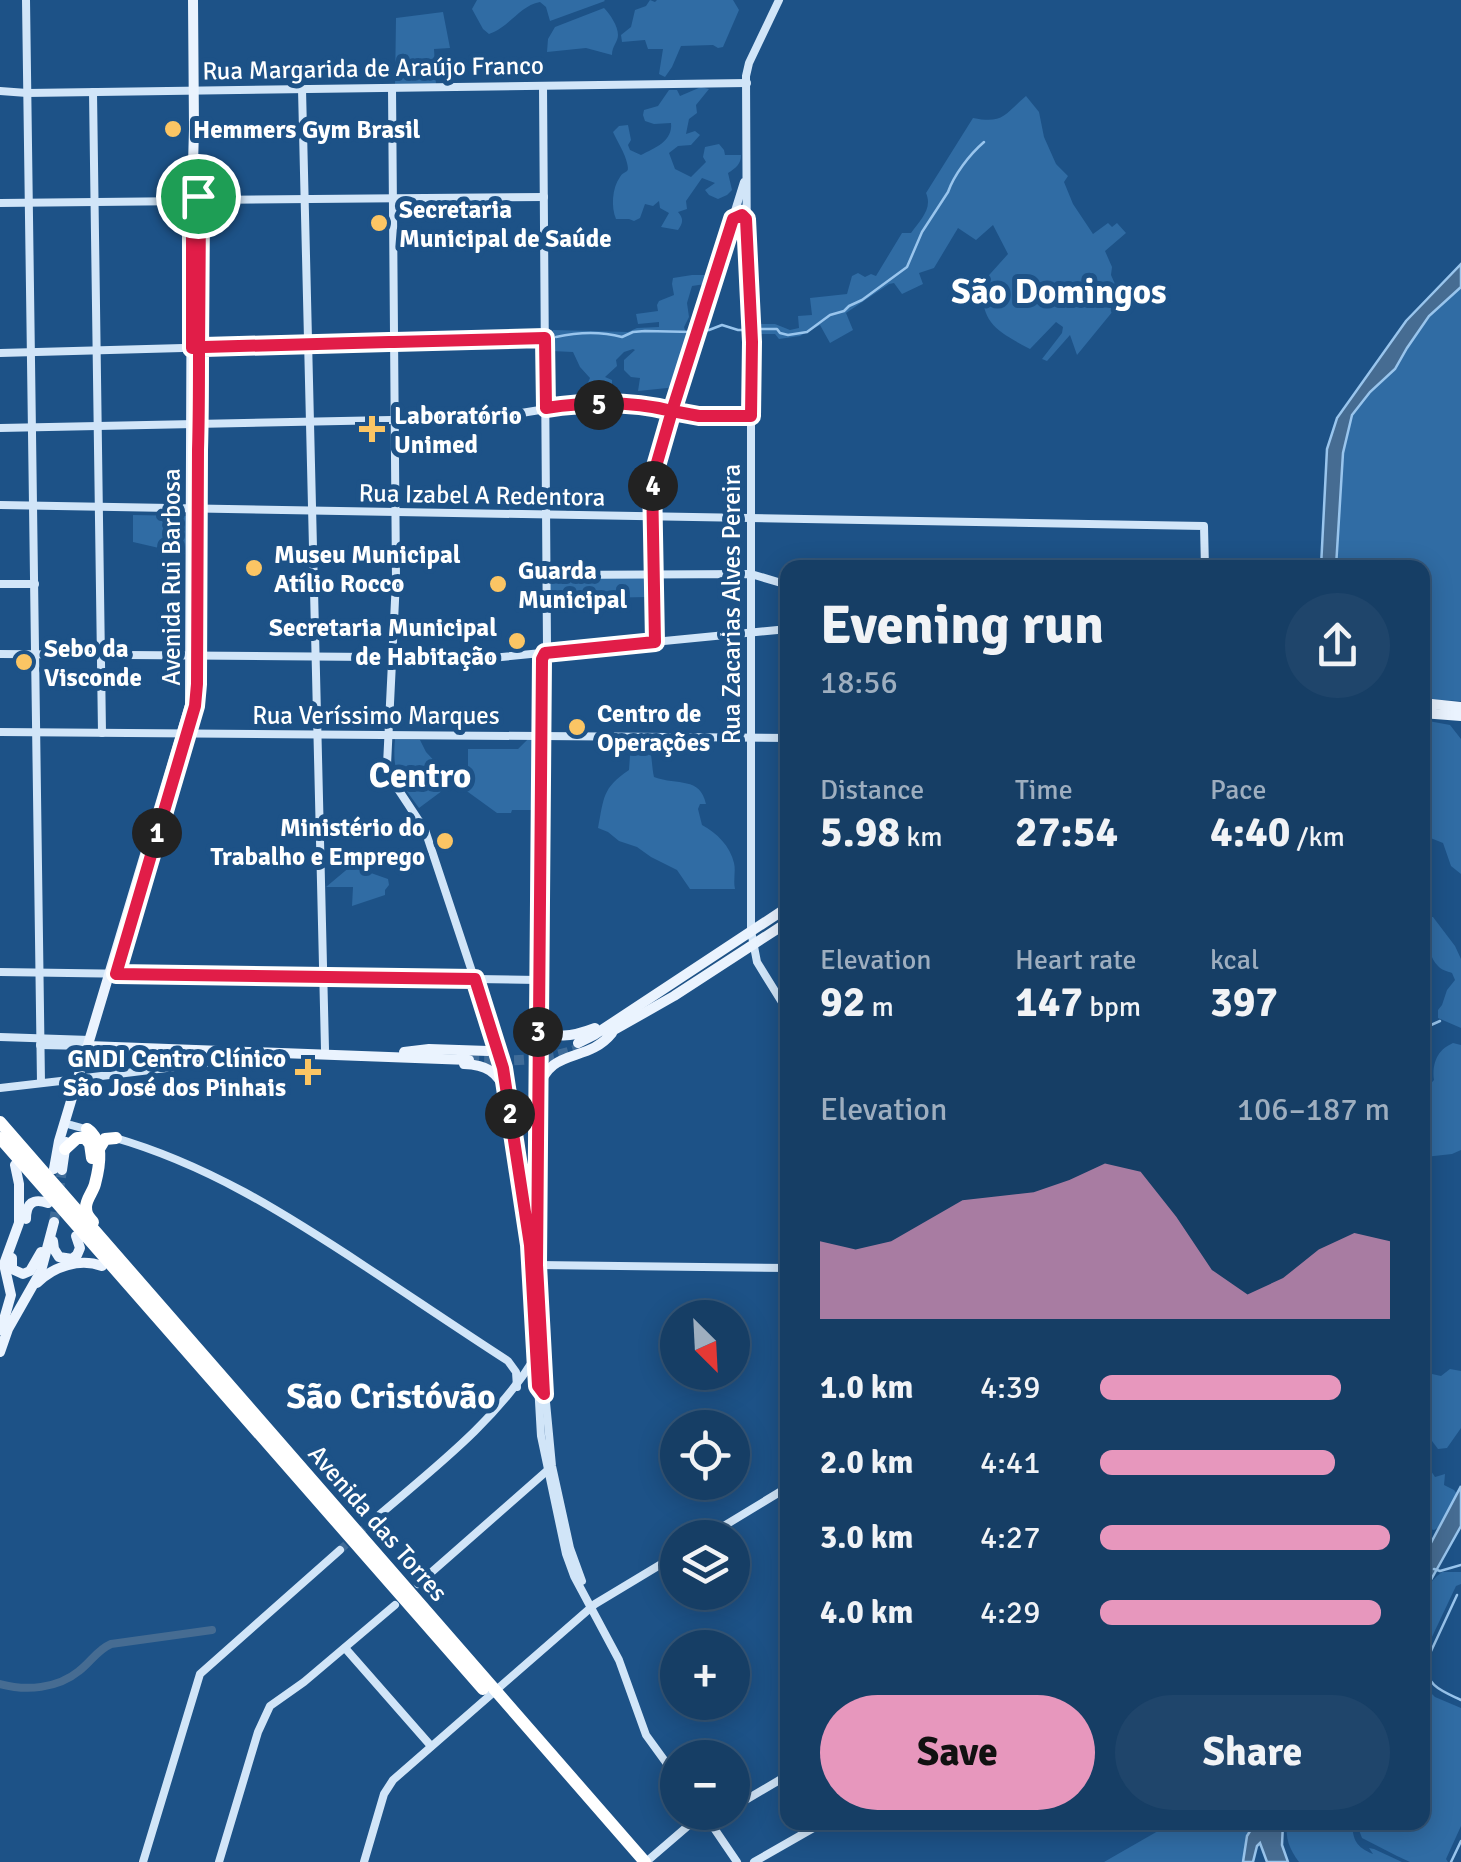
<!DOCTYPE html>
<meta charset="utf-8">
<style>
:root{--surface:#163e65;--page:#1f456b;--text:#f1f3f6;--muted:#9eaebf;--line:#355779;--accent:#e797bd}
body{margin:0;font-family:Signika,sans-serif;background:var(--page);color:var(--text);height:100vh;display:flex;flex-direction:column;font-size:38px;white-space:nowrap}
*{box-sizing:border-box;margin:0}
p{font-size:32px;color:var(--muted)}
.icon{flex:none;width:55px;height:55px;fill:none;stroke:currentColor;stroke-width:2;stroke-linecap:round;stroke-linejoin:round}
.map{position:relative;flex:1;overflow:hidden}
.sheet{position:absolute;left:780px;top:560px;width:650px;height:1270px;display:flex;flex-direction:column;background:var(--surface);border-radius:20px;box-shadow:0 5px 25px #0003,0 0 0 2px var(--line)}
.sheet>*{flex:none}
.needle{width:65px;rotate:156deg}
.tools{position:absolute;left:660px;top:1300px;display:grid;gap:20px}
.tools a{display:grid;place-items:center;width:90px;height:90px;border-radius:50%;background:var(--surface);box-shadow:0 5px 25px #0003,0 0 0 2px var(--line);font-size:50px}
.pin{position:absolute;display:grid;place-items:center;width:85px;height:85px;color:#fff;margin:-42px;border:5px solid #fff;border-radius:50%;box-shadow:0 2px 10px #0007}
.km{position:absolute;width:50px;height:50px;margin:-25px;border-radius:50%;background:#222;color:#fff;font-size:28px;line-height:50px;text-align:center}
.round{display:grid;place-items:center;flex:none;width:105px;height:105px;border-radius:52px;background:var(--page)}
.head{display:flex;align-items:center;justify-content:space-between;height:170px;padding:0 40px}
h1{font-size:55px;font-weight:700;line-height:75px}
.stats{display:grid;grid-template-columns:repeat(3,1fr);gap:15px;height:170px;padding:10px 40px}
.stats div{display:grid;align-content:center}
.stats b{font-size:42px;font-weight:700}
.stats small{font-size:28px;font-weight:400}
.stats p{font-size:28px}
.chart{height:280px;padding:20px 40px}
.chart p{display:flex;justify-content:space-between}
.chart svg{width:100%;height:180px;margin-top:10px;fill:var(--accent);opacity:.7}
.primary-button{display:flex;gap:20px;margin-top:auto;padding:20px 40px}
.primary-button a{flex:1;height:115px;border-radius:60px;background:var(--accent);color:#111;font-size:40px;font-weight:700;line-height:115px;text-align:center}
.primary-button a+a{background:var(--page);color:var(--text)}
ul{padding:0 40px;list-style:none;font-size:32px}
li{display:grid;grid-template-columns:160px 120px 1fr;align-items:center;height:75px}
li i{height:25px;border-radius:12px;background:var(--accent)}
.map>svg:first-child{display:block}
</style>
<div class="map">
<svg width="1461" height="1862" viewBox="0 0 1461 1862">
<rect width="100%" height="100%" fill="#1d5287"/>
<g fill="#306ca4">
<path d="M477,0h127l1,1 -55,20 -4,-14 -6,-5c-21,4 -30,25 -51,32l-6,-5 -11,-20z"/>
<polygon points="650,0 655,2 657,0 733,0 739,10 723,47 718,48 713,45 681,46 672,67 665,77 659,74 663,49 648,49 645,40 622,42 621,35 631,27 635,10 646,6"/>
<path d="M604,8c6,6 14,18 14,27 0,7 -6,11 -6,20l-26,-7 -39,4 1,-13 7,-12z"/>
<polygon points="443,12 450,48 434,49 436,85 395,86 396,18"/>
<path d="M701,87l8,2 -13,16 1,8 -8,6 -3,15 9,-3 5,4 -9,10 -13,1 -9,7 6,16 16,8 15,-15 -3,-5 2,-10 14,-3 5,6 1,5h16c0,9 -5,13 -13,18l4,17 -5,5 -9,4 -9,-4 -4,-5 10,-7 -13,-5 -16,23 1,8 -9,3c6,7 5,11 0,18l-17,-3 8,-14 -9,-5 -1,-7 -6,5 -8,-2 -5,14 -6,3 -5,-2h-13c-5,-12 -4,-31 4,-42 5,-8 10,-2 7,-14 -2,-10 -10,-22 -14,-31l6,-6 9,-1 3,15 -3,5 2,5 11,5c14,-7 32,-14 30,-32l-17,1 -9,-3 -2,-6 1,-5 14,-4 11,-16h8l3,6z"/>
<path d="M1026,96l13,16 5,25 12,27 12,12 -4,6 9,22 20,30 15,-11 4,4 5,-4 9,10 -21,18 7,16 -1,8 11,25 -45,55 -7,-20 -23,26 -5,-2 20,-26 1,-6 -7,-5 -26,27c-33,-18 -49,-24 -48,-66l26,-29 -15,-29 -17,15 -18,-12 -24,40 -15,5 4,11 -21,10 -8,-11 -5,1 -43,29 7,17 -23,13 -10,-18 -20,11 -21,3 -4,-5h-18v-10h18l15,6 9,-2 -1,-12 14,-1 -2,-17 37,-4 5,-18 6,-3 7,4 6,-3 5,2 26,-43h9c9,-13 22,-24 15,-40l47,-75c30,6 31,-3 53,-22z"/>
<path d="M692,275h21l-1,8 -20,3 -5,17 2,14 -5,10c7,20 -3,40 -7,60l-39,4 2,-13 -9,-1 -7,-7v-10l11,-10 -2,-1 -9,3 -8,8 1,6 -12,11 7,3v7l-5,5 -20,1v-8l3,-7 -10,-11 -7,-15 -22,-1 2,-21 75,2 9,-4 22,-1v-5l-21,2 -2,-10 22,-3 -1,-6 2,-4 15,-6 -2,-11 1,-6z"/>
<polygon points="1461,287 1461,701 1423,699 1422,568 1336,568 1343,453 1352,415 1370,392 1395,369 1406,348 1429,316"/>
<polygon points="133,515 188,516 185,554 133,542"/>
<polygon points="648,575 648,597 548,599 548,576"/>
<polygon points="1423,720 1450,725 1461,739 1461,874 1451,866 1443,843 1423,835"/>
<path d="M395,739l25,1 6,12 28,30 -35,26c-20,-28 -27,-34 -24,-69z"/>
<polygon points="528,739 536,739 536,810 512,810 511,813 497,813 457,784 468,768 468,749 518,749"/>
<path d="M631,741h15c7,11 5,23 8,36 24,9 46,-1 52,27h-6l-2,5 4,16c15,8 28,21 32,38 2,8 -1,17 1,26h-45l-13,-19 -26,-13 -14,-10 -18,-6 -11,-9 -10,-4c6,-30 4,-40 31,-58z"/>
<polygon points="351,866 388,879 389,885 385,890 385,895 352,906 353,887 326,887"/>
<path d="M1429,917h4l22,29 6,13v69l-23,-10v-8l4,-5 5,-15 8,-10 -3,-7c-5,-2 -11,-3 -14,-7 -11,-10 -12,-36 -9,-49z"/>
<path d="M1453,1043l8,2v105l-9,4 -27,3 -3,-3 1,-62 11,-12c-2,-17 3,-30 19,-37z"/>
<polygon points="1450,1369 1461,1371 1461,1428 1447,1448 1438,1449 1423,1429 1423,1381 1432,1374 1441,1376"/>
<polygon points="1431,1471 1435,1477 1445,1474 1444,1485 1454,1490 1457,1494 1440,1527 1434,1530 1423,1527 1422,1482"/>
<path d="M1442,1572h19v12l-5,2 -33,70c0,-32 -10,-63 19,-84z"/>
<polygon points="1423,1685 1435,1697 1461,1708 1461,1826 1446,1859 1448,1862 1410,1862 1397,1856 1362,1838 1359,1830 1360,1823 1422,1822"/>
<polygon points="1172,1823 1255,1823 1247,1836 1243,1862 1104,1862"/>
<path d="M1288,1823h64c1,17 4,24 21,31l-4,-6 5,1 28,13h-103c-9,-12 -15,-25 -11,-39z"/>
</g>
<g fill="#466c92" stroke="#99c5ed" stroke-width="2.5">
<polygon points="1461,264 1461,287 1429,316 1407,348 1395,369 1370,392 1352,415 1343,453 1336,567 1321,567 1327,449 1337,418 1406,321"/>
<polygon points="1461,1486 1461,1526 1423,1594 1423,1558"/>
<polygon points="1255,1823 1283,1823 1282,1845 1288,1862 1267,1862 1260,1843 1257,1846 1253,1862 1243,1862 1247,1836"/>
</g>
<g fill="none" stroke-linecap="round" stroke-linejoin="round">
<g stroke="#99c5ed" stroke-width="2.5">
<path d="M755,329h22l3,4 8,2 19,-3 23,-17 14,-4 5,-5 13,-6 45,-33 15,-35 26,-40c6,-17 21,-37 36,-50"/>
<path d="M556,337c23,-5 43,-6 66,0l11,-5 12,-1 48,1 16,-2 13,-5 16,5h9"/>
<polyline points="1431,1025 1440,1021"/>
<polyline points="1422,1027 1423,1027"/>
<polyline points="1434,1569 1440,1571 1461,1565"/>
<path d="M1457,1595l-31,67c-1,24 16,29 35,38"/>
<polyline points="1451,1862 1461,1841"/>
</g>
<path stroke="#466c92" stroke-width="8" d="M0,1684c26,7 57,5 79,-13 12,-9 18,-21 32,-27l101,-14"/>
<polyline stroke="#3f6c99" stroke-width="8" stroke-dasharray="8 4" stroke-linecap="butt" points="340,1550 371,1522"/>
<g stroke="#3f6c99" stroke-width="10" stroke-dasharray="10 5" stroke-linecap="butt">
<path d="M469,1060c39,1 74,2 111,-12"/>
<polyline points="54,1222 62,1170"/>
</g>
<g stroke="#d1e5f8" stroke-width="8">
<polyline points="26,0 41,1083"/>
<polyline points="779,0 749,63 746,76 747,273 751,342 751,931 757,962 788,1012"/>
<polyline points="392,88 396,580 387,765 394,783 425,830 502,1062 530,1245 541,1436 566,1554 574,1576 619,1660 646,1735 678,1779"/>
<polyline points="302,89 325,1049"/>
<polyline points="0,91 27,93 747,83"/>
<polyline points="93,92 102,733"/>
<polyline points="203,200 544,197"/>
<polyline points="0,203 192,201"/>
<polyline points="0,353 545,338"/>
<polyline points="0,428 490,418 571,405 639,405 693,416 751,416"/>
<polyline points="0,505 1204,526 1205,568"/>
<polyline points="547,575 751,574 788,585"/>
<polyline points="0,584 35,584"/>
<polyline points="655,642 653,475 744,182"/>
<polyline points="0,654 491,658 788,629"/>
<polyline points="0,732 788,738"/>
<polyline points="0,972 538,980"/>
<polyline points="0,1037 90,1040"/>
<polyline points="40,1045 88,1046"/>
<polyline points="85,1078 264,1056"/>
<polyline points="0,1088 78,1079"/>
<polyline points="71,1125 89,1130"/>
<path d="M112,1137c95,27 172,76 254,130 47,31 94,63 142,94l8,11 1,15"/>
<polyline points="537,1265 788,1268"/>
<polyline points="538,1295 538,1050 542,659 547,647 543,86"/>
<polyline points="540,1339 552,1466 570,1548 582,1581"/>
<path d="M371,1522c59,-51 124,-99 165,-166"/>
<polyline points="704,1538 788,1487"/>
<polyline points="418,1584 549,1469"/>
<polyline points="345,1648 431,1746"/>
<polyline points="732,1808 788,1775"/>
<polyline points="703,1812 737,1862"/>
<polyline points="710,1822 725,1812"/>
<polyline points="143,1862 200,1674 340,1550"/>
<polyline points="219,1862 258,1732 270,1706 304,1682 395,1605"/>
<polyline points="364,1862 384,1794 393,1780 595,1604 678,1554"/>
<polyline points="646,1862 703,1813"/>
<polyline points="754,1862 824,1822"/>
</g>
<g stroke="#eaf3fe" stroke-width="10">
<polyline points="196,698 198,450"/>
<polyline points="1422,703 1461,707"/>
<polyline points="1422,713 1461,716"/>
<path d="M538,1019c11,24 36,17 57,9"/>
<polyline points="607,1034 674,996 788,922"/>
<polyline points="578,1043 594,1035 788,907"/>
<polyline points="88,1046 469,1060"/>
<polyline points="404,1052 429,1049 488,1051 495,1048 496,1040"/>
<path d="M464,1064c23,1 32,7 43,28"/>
<path d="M538,1090c12,-44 49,-26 74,-57"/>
<polyline points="54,1169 59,1141 190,705 192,201 194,129 193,0"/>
<polyline points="62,1170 66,1142"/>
<path d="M26,1219c0,-16 7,-21 22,-16"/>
<polyline points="53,1241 54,1249 59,1257 72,1259 77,1255 80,1248 76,1236"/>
<polyline points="12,1258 12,1269 23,1274 30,1271 41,1252"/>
<path d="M37,1283c17,-17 43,-25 65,-17"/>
<polyline points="1,1330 11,1295 4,1264 19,1223 19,1184 15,1165"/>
<polyline points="0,1352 8,1329 41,1271 54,1222"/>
</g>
<g stroke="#fff" stroke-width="12">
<polyline points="0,1122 645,1862"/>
<path d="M87,1129c17,12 13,36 8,55 -2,8 -9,15 -9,23 0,7 2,9 7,15"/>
<polyline points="0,1138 483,1689"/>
<polyline points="65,1149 77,1138 85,1138 90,1144 92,1158"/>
<polyline points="99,1149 105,1139 116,1138"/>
</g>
</g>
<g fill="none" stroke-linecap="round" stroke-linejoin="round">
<g stroke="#fff" stroke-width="20">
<path id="route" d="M198,196l5,6 -3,4c0,48 -1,97 -1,146 0,33 0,66 -1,98l-1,234 -2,22 -79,268 359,5 28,89 27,177 8,141 6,8 -7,-129 5,-606 3,-6 110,-11 -3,-162 20,-69 27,5h52l1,-74 -6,-123 -4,-4 -9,4 -61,192c-40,-10 -86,-9 -126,-3l-1,-70 -151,4h-5l-185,5 -12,1v-148l6,-4"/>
</g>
<use href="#route" stroke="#e11d48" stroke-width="12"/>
</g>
<g fill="#fbc564" stroke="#1d5287" stroke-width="4">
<circle cx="173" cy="129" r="10"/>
<circle cx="379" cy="223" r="10"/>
<path d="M367 414h10v10h10v10h-10v10h-10v-10h-10v-10h10z"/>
<circle cx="254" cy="568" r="10"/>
<circle cx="498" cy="584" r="10"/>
<circle cx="517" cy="641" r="10"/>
<circle cx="24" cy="662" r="10"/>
<circle cx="577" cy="727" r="10"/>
<circle cx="445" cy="841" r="10"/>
<path d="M303 1057h10v10h10v10h-10v10h-10v-10h-10v-10h10z"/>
</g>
<g text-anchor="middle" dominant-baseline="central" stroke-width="10" stroke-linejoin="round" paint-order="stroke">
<g font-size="25" fill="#fff" stroke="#1d5287">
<text transform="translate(373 68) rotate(-1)">Rua Margarida de Araújo Franco</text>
<text transform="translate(482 495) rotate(1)">Rua Izabel A Redentora</text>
<text transform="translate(171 577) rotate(-90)">Avenida Rui Barbosa</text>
<text transform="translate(731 604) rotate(-90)">Rua Zacarias Alves Pereira</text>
<text x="376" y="715">Rua Veríssimo Marques</text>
<text transform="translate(378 1523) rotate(49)">Avenida das Torres</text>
</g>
<g font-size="25" font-weight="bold" fill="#fff" stroke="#1d5287" text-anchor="start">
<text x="193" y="129">Hemmers Gym Brasil</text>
<text x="399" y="209">Secretaria<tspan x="399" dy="29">Municipal de Saúde</tspan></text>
<text x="394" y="415">Laboratório<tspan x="394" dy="29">Unimed</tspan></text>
<text x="274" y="554">Museu Municipal<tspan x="274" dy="29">Atílio Rocco</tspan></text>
<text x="518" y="570">Guarda<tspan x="518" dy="29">Municipal</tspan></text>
<text x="497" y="627" text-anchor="end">Secretaria Municipal<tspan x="497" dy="29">de Habitação</tspan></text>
<text x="44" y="648">Sebo da<tspan x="44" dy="29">Visconde</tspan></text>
<text x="597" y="713">Centro de<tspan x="597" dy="29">Operações</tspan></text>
<text x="425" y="827" text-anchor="end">Ministério do<tspan x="425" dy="29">Trabalho e Emprego</tspan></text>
<text x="286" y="1058" text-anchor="end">GNDI Centro Clínico<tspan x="286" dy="29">São José dos Pinhais</tspan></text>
</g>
<g font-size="35" font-weight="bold" fill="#fff" stroke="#1d5287">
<text x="1059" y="291">São Domingos</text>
<text x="420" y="775">Centro</text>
<text x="391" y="1396">São Cristóvão</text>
</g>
</g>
</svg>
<div class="tools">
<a><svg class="needle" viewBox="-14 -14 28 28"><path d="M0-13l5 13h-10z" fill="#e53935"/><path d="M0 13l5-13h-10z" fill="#9eaebf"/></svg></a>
<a><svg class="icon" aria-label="locate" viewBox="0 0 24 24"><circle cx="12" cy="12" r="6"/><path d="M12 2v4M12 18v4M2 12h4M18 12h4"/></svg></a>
<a><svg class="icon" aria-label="layers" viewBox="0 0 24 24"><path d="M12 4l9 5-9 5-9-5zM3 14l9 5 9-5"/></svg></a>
<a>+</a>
<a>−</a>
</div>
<div class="pin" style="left:198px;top:196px;background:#1e9e55"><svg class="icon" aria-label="arrive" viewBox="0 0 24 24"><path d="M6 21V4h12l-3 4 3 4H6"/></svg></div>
<b class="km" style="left:157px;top:833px">1</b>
<b class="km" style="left:510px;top:1114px">2</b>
<b class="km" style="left:538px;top:1032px">3</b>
<b class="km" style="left:653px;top:486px">4</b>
<b class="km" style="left:599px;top:405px">5</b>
<section class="sheet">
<div class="head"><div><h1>Evening run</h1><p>18:56</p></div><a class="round"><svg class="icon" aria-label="share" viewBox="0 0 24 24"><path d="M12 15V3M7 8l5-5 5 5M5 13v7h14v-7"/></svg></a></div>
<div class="stats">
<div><p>Distance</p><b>5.98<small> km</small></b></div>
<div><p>Time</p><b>27:54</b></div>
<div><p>Pace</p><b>4:40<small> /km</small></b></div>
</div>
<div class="stats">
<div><p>Elevation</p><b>92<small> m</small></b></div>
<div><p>Heart rate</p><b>147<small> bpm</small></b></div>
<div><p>kcal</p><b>397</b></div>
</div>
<div class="chart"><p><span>Elevation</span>106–187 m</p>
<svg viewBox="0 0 160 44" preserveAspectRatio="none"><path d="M0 44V25L10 27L20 25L30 20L40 15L50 14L60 13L70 10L80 6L90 8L100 19L110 32L120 38L130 34L140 27L150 23L160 25V44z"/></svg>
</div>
<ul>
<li><b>1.0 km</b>4:39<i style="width:83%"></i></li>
<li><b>2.0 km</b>4:41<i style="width:81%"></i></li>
<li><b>3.0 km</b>4:27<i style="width:100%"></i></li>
<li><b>4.0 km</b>4:29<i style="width:97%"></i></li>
</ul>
<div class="primary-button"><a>Save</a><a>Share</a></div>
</section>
</div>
